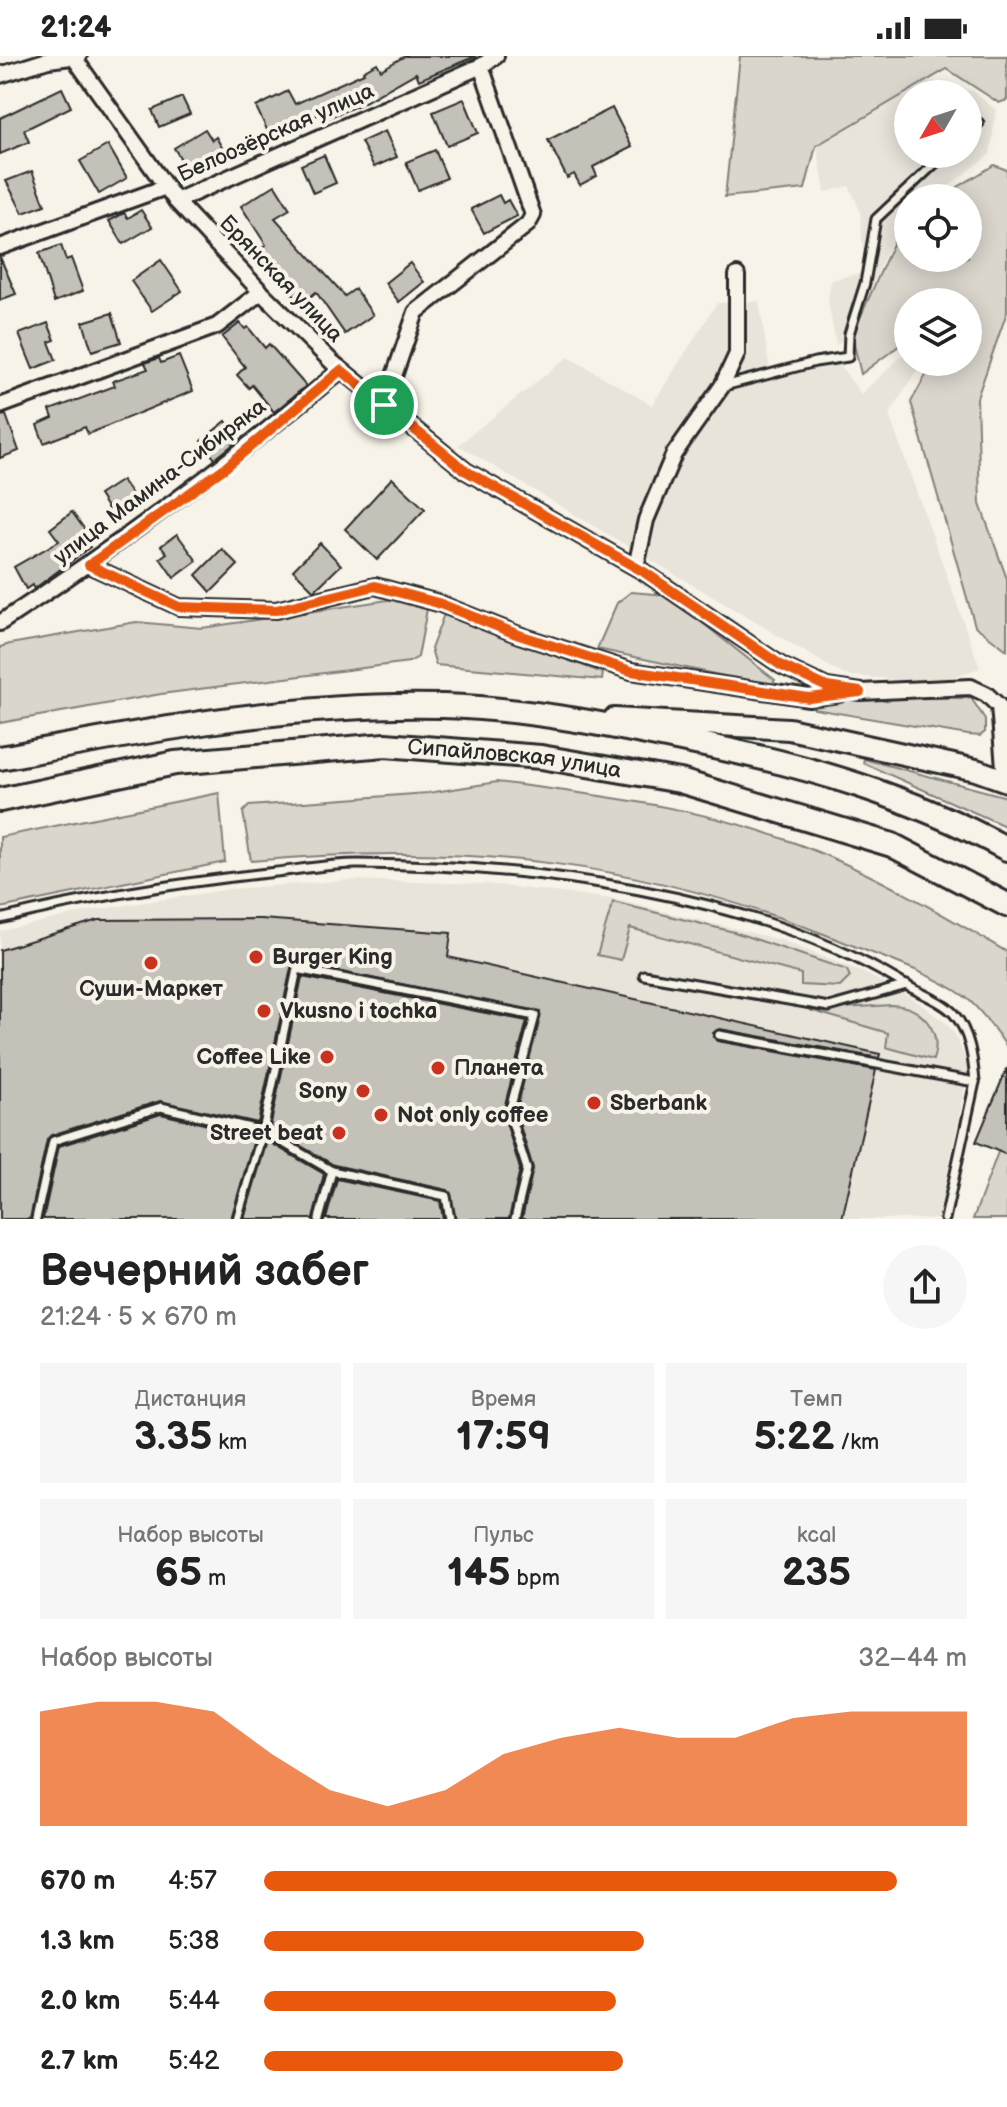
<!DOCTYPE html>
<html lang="ru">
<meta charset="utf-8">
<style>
:root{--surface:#fff;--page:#f6f6f6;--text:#222;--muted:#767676;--accent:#ea580c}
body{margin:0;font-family:"Balsamiq Sans",sans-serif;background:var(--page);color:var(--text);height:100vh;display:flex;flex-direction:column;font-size:30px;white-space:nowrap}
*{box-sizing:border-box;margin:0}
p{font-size:26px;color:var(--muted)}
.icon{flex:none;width:44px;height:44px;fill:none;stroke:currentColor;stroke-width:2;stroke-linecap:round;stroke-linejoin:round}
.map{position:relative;height:1163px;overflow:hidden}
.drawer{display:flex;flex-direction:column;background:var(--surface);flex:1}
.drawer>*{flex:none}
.needle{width:52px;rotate:231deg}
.tools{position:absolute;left:894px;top:24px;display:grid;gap:16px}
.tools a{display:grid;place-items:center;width:88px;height:88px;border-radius:50%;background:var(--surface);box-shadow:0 4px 20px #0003;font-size:40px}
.pin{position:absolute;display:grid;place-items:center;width:68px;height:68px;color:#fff;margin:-34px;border:4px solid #fff;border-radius:50%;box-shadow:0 2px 8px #0007}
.round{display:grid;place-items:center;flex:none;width:84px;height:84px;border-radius:42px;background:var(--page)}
.overview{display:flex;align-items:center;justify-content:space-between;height:136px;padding:0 40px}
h1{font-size:44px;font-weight:700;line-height:60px}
.stats{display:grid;grid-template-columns:repeat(3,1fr);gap:12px;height:136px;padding:8px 40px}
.stats div{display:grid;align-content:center;border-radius:0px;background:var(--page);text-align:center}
.stats b{font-size:40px;font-weight:700}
.stats small{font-size:22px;font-weight:400}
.stats p{font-size:22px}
.chart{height:224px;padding:16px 40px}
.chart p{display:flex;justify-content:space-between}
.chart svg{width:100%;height:144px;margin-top:8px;fill:var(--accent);opacity:.7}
ul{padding:0 40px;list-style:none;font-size:26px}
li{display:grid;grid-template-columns:128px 96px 1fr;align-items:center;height:60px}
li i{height:20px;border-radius:10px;background:var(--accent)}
.status{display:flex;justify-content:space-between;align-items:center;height:56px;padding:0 40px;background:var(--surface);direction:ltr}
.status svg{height:22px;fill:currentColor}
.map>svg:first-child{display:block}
</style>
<div class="status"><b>21:24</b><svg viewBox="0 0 49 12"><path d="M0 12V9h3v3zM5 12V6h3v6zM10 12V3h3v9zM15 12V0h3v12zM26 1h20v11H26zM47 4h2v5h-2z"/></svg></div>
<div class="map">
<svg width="1007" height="1163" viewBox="0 0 1007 1163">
<rect width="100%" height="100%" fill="#f7f3e8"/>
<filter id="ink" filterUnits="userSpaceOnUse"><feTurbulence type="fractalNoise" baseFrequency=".0125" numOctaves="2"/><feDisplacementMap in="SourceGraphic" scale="16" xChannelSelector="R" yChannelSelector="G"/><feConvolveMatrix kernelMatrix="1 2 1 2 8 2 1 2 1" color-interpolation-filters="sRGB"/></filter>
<g filter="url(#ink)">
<g fill="#e8e4da" fill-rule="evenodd">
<path d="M929,25l44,10 23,19 -6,44 -56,44h-26v21l-11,9 -47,107 -14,10 -8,-44 3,-21 30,-7 3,-8 -4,-55 -11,-24 -24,6 -8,-45zM908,38h60v60h-60z"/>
<polygon points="759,245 770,314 834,301 861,338 908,294 908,306 922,306 889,359 980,612 933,627 844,619 458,389 568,301 652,349 717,247"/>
<polygon points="349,824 487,828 613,843 781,884 862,916 911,941 945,966 955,978 969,1012 938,1163 0,1163 0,875 94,854 231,833"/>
</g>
<g fill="#dad6cc" stroke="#82807c" stroke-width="2">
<polygon points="740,0 1007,0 1007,44 999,47 947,13 816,90 805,133 725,141"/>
<polygon points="994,109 1007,114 1007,256 977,342 980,448 1007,523 1007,594 975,570 911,346 926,319 925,306 968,306 968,246 908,246 908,283 861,318 852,280 903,165 908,162 908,202 968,202 968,142 940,142"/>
<polygon points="631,536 667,539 775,624 771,630 597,593 617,547"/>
<polygon points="401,542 427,553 418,601 409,606 161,638 0,667 0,591 10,588 136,566 202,572"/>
<polygon points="444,558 603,617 602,624 436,609 431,593"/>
<polygon points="865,642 971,642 985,663 985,676 980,680 968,679 814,653 813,648"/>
<polygon points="864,703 1007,741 1007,771 863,707"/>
<path d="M497,726c100,13 203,25 298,61 75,28 144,69 212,109v95c-11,-16 -27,-39 -43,-51 -33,-23 -78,-37 -115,-52 -202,-83 -382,-103 -598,-83l-8,-49 6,-6 179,-13z"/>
<polygon points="219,737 225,806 0,852 0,781"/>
<polygon points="613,846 734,876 847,914 850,921 840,931 801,929 801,918 630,872 621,904 597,899"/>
<path d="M892,949c30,1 51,26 41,55l-47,-13 2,-14 -78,-23z"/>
<polygon points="1007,1072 1007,1163 973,1163"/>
</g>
<g fill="#c4c1b9" stroke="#2b2b2b" stroke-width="2">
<polygon points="405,0 476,0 419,24 416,17 361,48 330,61 327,54 271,82 256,51 288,35 295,48 364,17 363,15 377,7 381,14"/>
<polygon points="62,32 71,51 24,74 29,86 0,98 0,62"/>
<polygon points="182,41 190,58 159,71 152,54"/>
<polygon points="464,43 478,77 447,90 433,56"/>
<polygon points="612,52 632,91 593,111 597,120 580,129 574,118 567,122 548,84"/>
<polygon points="205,73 212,84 216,81 225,97 190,118 174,92"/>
<polygon points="385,75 397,101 374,111 361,86"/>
<polygon points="108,89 127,122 99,138 80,105"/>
<polygon points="435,94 447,122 418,134 406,106"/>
<polygon points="324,99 336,127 313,137 301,109"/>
<polygon points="32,115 45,149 23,157 6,125"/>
<polygon points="275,129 290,153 275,162 345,240 355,233 373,259 345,278 316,236 302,248 255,198 266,189 241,150"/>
<polygon points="499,139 503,147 508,144 517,160 484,177 471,153"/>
<polygon points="141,154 152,171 123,188 109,165 124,157 128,162"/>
<polygon points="61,189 66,204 71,202 83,235 54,246 39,197"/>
<polygon points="0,201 16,238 0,244"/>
<polygon points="161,204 182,235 152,255 131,225"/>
<polygon points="410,207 424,226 399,246 385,227"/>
<polygon points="112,257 121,286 92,295 83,266"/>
<polygon points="48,267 55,284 49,286 56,304 33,313 19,278"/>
<polygon points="240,267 245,273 248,271 265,292 269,288 306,330 274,356 252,329 249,332 237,319 245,311 222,281"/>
<polygon points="179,300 193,335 88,378 85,371 44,387 37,369 53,362 50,354 115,330 113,325 148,313 145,307 159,302 161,307"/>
<polygon points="6,359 19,395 0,402 0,360"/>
<polygon points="226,365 240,383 215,403 201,385"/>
<polygon points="392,422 425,453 377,504 345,473"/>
<polygon points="122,424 141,451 117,467 99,439"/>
<polygon points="72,456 85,474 81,478 90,491 34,533 32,529 26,533 14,511 59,485 50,473"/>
<polygon points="177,478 197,505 174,522 160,502 167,497 161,490"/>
<polygon points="320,487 341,509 314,535 293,514"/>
<polygon points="222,493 238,509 211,536 196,519"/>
<polygon points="261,863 451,877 448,901 880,998 879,1002 720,973 713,977 718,985 876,1014 842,1163 522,1163 533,1112 516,1057 540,956 297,907 291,912 258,1067 160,1045 51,1079 47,1084 30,1163 0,1163 0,894 98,864"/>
<polygon points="302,921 527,965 503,1056 520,1113 509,1163 456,1163 448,1134 334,1109 270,1072"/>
<polygon points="1007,1012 1007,1099 976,1086"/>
<polygon points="161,1058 255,1080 231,1163 43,1163 59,1090"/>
<polygon points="267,1085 324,1118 313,1163 244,1163"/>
<polygon points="337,1123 440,1145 443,1163 326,1163"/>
</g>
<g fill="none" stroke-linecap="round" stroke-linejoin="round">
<g stroke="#2b2b2b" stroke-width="13">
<g id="service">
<polyline points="968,77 979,67"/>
<polyline points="724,330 815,306 848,301 849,278 865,227 876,163 945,98"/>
<path d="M0,863c89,-22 177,-36 268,-46 30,-3 60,-9 90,-9 174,1 393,28 544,119 15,9 41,18 52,31 16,18 19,45 21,68l-30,137"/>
<polyline points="644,919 829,951 907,929"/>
<polyline points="719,979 975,1026"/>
<polyline points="332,1115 446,1140 450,1163"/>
<polyline points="36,1163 53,1085 161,1051 263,1075 332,1115 319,1163"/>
<polyline points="237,1163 263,1075 297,913 535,960 509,1057 527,1113 515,1163"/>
</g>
</g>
<g stroke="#2b2b2b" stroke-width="20">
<g id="minor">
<polyline points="75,3 176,145 261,236 332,306 466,415 644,516 782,610 827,631 860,636 971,631 986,638 999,650 1005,724"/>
<polyline points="0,19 48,4 79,0"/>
<polyline points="176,145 481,10 496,0"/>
<polyline points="0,191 166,131"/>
<polyline points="384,349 416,256 528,168 533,159 481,10"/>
<polyline points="0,350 217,270 261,236"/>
<polyline points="89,509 179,551 276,554 375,530 438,547 519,579 631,615 809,642 839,638"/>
<polyline points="636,511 646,464 674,398 722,330 737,298 737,219"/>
<path d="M0,567c122,-80 229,-159 341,-253"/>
</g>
</g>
<g stroke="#2b2b2b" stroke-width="26">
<polyline id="secondary" points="614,663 789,673 976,714 1007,725"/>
</g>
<g stroke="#2b2b2b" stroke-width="28">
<g id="primary">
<path d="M0,702c146,-27 294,-56 443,-52 88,3 172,20 257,38 108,22 210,52 307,105"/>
<path id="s1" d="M0,744l175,-37 210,-18 156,12 139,24 212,64 115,60"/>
</g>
</g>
<use href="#service" stroke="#f7f3e8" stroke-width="7"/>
<use href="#minor" stroke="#f7f3e8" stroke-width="14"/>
<use href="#secondary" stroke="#f7f3e8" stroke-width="20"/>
<use href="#primary" stroke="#f7f3e8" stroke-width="22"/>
</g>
</g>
<g fill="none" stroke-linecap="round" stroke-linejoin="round" filter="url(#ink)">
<g stroke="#fff" stroke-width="16">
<polygon id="route" points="341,314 466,415 644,516 782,610 827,631 860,636 809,642 631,615 519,579 438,547 375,530 276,554 179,551 89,509 226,411"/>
</g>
<use href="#route" stroke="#ea580c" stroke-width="10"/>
</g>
<g fill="#c8321e" stroke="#f7f3e8" stroke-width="3">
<circle cx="256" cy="901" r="8"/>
<circle cx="151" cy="907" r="8"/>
<circle cx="264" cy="955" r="8"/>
<circle cx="327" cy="1001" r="8"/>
<circle cx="438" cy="1012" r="8"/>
<circle cx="363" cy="1035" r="8"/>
<circle cx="594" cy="1047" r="8"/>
<circle cx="381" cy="1059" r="8"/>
<circle cx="339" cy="1077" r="8"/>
</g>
<g text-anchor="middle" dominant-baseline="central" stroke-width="8" stroke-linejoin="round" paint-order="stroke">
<g font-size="22" fill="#2b2b2b" stroke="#f7f3e8">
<text transform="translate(276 77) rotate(-24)">Белоозёрская улица</text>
<text transform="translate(281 223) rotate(46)">Брянская улица</text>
<text transform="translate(160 426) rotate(-37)">улица Мамина-Сибиряка</text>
<text stroke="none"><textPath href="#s1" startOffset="520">Сипайловская улица</textPath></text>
</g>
<g font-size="22" font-weight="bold" fill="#2b2b2b" stroke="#f7f3e8" text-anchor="start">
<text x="272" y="901">Burger King</text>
<text x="151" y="933" text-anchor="middle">Суши-Маркет</text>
<text x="280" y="955">Vkusno i tochka</text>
<text x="311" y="1001" text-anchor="end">Coffee Like</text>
<text x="454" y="1012">Планета</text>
<text x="347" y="1035" text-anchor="end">Sony</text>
<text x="610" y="1047">Sberbank</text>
<text x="397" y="1059">Not only coffee</text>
<text x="323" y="1077" text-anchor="end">Street beat</text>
</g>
</g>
</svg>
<div class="tools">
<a><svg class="needle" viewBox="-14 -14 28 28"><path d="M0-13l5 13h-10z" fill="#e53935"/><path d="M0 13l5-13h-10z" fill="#767676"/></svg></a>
<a><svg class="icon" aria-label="locate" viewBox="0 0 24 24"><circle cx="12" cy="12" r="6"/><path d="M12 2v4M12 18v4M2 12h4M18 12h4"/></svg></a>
<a><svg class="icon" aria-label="layers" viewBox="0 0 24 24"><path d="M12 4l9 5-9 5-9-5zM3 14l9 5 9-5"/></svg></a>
</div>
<div class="pin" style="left:384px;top:349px;background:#1e9e55"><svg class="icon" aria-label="arrive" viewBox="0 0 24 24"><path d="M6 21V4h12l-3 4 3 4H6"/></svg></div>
</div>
<section class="drawer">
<div class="overview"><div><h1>Вечерний забег</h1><p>21:24 · 5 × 670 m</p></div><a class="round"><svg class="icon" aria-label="share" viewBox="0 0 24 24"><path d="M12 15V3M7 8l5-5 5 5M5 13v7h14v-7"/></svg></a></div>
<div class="stats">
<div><p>Дистанция</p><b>3.35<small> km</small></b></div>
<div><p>Время</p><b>17:59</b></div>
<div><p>Темп</p><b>5:22<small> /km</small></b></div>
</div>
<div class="stats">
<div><p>Набор высоты</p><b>65<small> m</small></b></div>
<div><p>Пульс</p><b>145<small> bpm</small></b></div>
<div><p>kcal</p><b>235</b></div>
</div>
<div class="chart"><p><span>Набор высоты</span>32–44 m</p>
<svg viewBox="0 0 160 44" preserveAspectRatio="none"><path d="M0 44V9L10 6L20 6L30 9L40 22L50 33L60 38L70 33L80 22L90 17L100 14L110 17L120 17L130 11L140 9L150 9L160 9V44z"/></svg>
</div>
<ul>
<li><b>670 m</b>4:57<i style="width:90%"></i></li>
<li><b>1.3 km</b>5:38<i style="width:54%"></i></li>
<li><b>2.0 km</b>5:44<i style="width:50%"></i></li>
<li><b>2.7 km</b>5:42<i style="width:51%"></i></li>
</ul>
</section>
